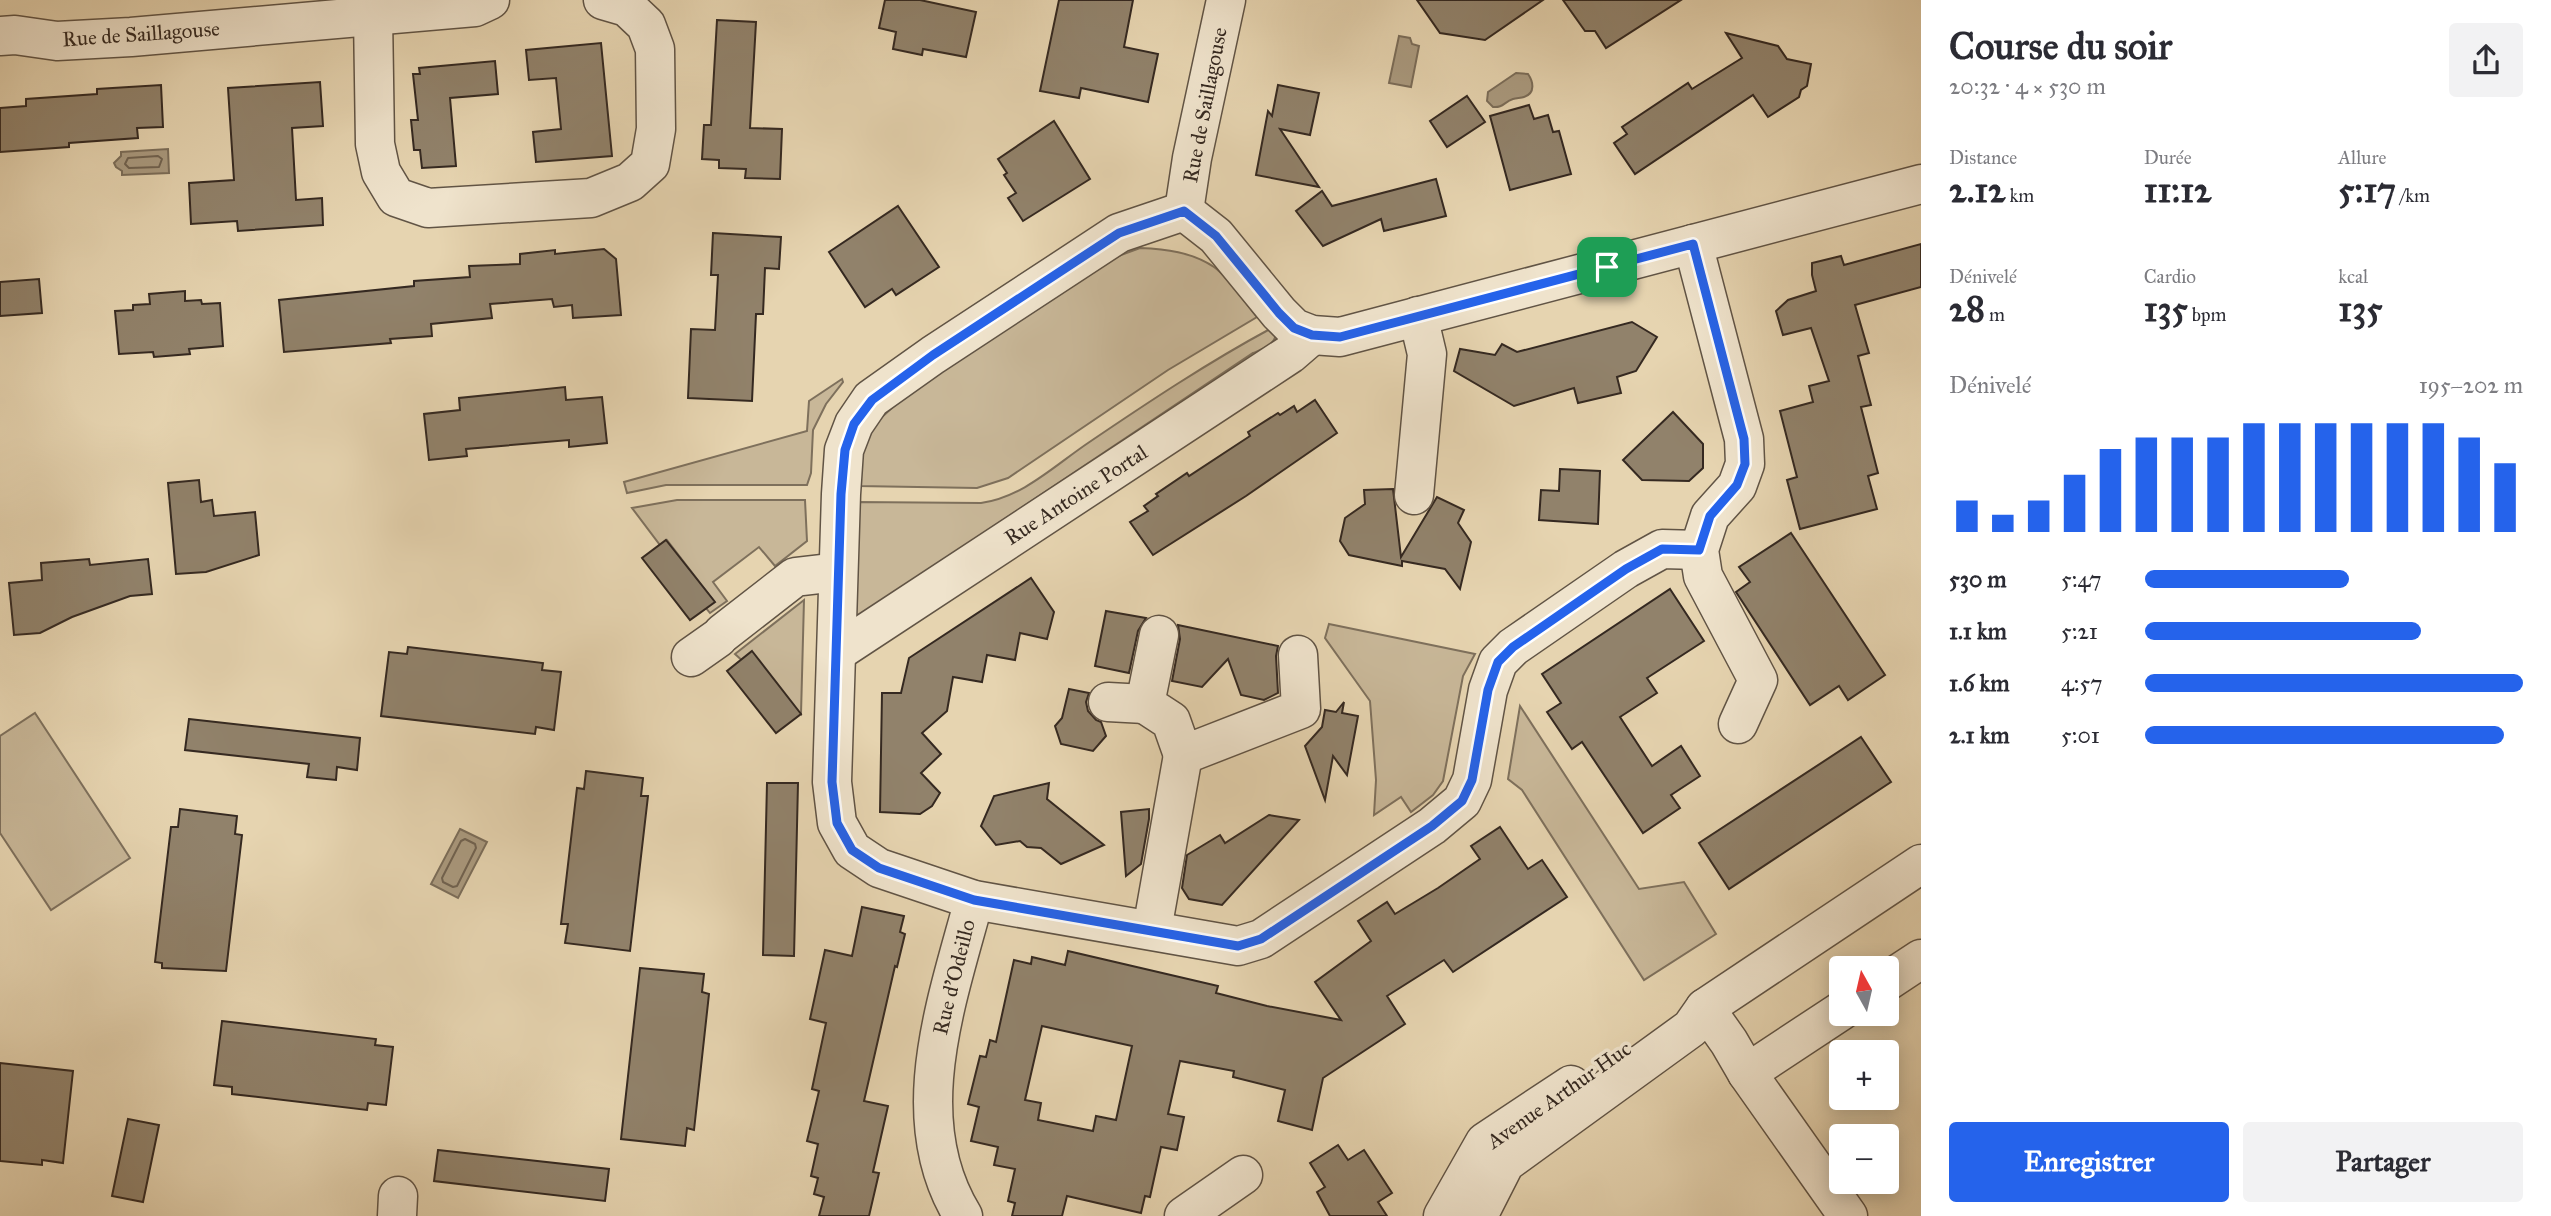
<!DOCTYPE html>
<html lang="fr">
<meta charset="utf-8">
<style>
:root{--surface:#fff;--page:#f2f2f3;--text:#2b2b33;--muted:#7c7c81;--accent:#2563eb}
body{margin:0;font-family:"IM FELL Great Primer",serif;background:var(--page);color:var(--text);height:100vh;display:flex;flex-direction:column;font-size:26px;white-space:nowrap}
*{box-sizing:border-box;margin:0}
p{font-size:23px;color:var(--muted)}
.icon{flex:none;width:38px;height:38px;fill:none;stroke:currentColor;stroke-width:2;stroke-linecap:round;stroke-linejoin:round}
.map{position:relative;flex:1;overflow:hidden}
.side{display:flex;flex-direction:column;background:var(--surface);width:630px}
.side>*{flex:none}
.needle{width:46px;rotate:352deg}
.controls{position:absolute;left:1829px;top:956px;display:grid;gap:14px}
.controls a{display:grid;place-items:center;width:70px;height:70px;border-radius:7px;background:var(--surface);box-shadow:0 4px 18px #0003;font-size:35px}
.pin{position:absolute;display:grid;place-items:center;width:60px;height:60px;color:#fff;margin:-30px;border-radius:14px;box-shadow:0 4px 10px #0006}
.round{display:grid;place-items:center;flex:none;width:74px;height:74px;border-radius:7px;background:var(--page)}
.head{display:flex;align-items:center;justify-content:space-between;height:119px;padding:0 28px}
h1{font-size:38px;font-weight:700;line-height:52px}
.figures{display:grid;grid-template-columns:repeat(3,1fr);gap:10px;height:119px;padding:7px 28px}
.figures div{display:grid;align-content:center}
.figures b{font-size:35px;font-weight:700}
.figures small{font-size:19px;font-weight:400}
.figures p{font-size:19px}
.chart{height:196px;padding:14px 28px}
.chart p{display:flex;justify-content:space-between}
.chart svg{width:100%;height:126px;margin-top:7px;stroke:var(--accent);stroke-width:6}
.cta{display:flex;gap:14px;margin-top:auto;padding:14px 28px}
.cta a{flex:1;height:80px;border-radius:7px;background:var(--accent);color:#fff;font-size:28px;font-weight:700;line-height:80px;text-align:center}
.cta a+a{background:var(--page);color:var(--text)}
ul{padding:0 28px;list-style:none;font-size:23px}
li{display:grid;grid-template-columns:112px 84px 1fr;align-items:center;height:52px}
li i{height:18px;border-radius:9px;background:var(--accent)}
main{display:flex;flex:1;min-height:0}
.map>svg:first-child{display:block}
</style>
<main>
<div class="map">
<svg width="1921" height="1216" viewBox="0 0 1921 1216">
<rect width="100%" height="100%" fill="#e6d4b0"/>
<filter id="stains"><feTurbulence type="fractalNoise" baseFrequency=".00286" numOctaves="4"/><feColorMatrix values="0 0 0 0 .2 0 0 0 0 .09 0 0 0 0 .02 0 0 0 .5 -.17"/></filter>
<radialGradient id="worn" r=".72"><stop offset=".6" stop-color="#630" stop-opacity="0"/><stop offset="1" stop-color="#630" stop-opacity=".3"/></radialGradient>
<g fill="#c8b798" stroke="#7e705c" stroke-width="2">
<path d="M1140,248c25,1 52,4 74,19 14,10 31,35 43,50l-89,53 -160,108 -31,10 -119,-2 -1,-19 15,-39 10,-11 22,-20 209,-139z"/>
<path d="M1270,329l6,5c-2,12 -13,15 -23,19l-398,266 2,-117 124,1c42,-6 73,-37 107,-60 59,-40 119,-80 182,-114z"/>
<polygon points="842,379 843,382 826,404 813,430 811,473 807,485 666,485 627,493 624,482 807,431 809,401"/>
<polygon points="677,500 805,500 807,541 775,566 759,547 713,582 727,601 710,613 706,608 714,601 667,540 660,545 632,508"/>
<polygon points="804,600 801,714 735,654"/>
<polygon points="1329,624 1475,654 1463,676 1443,781 1433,795 1411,812 1401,797 1374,815 1376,780 1370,701 1325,638"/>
<polygon points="1520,706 1639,889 1684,882 1716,934 1644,980 1522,790 1508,779"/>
<polygon points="35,713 130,858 51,910 0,833 0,736"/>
</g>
<g fill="#aa9a7f" stroke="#7b6d59" stroke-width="2">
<polygon points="1399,36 1410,38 1412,44 1419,46 1411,87 1389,83"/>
<path d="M1516,73l12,1c5,7 8,19 -4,23 -3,1 -7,1 -11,2 -9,3 -10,9 -20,8l-6,-6 1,-9z"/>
<polygon points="168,149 169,173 122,175 122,171 116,167 114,163 121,156 121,152"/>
<polygon points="460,829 487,842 458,898 431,884"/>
</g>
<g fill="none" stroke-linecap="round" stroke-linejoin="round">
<g stroke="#706250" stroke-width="2">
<polygon points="158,156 162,159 159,167 129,168 125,164 128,158"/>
<polygon points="465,839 475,844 476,848 457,886 453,887 443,882 442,878 461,841"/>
</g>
</g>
<g fill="#91826b" stroke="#352921" stroke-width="2" fill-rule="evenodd">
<polygon points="885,0 920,0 976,12 966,57 923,49 922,55 893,49 896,32 879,28"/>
<polygon points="1059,0 1133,0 1124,47 1158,54 1148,102 1081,88 1079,98 1040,91"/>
<polygon points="1417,0 1543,0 1485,40 1440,33"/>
<polygon points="1563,0 1681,0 1606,48 1595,31 1585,31"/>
<polygon points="717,20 756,22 750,128 782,129 780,179 745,178 746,169 719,168 719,160 702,159 704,125 711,125"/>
<polygon points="1726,33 1778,46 1787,59 1811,64 1807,86 1801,90 1799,97 1768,117 1753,95 1635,174 1614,143 1627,134 1622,127 1688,83 1692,89 1742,58"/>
<polygon points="601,43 612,156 536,162 533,132 561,129 556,78 529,80 526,50"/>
<polygon points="495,61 498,94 450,98 456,166 422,168 420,150 414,150 411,120 418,120 413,74 420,74 419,68"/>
<polygon points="320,82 323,126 292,128 296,200 322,198 323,225 238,231 237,221 191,224 189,183 234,180 228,88"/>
<polygon points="161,85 163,127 137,128 138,138 69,143 69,147 0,152 0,108 26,106 26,99 97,94 97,89"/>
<polygon points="1278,85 1319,93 1310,135 1280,129 1319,187 1256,175 1268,111 1272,116"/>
<polygon points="1467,96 1485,122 1447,147 1430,121"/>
<polygon points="1529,105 1534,119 1548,115 1553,132 1559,131 1571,174 1510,190 1490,116"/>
<polygon points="1054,121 1090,179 1023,221 1008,198 1016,193 1004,175 1007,173 998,159"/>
<polygon points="1436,179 1446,216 1384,231 1381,219 1323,246 1296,211 1322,191 1332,206"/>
<polygon points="898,206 939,267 896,295 892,289 865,307 829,252"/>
<polygon points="713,233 781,237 779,269 765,268 763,314 756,314 752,401 688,398 691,329 715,330 718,275 711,275"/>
<polygon points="1921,244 1921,287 1855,305 1869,353 1858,356 1871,405 1861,407 1878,473 1868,476 1877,509 1800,529 1787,480 1797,477 1780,411 1813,402 1809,386 1829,381 1811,328 1783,335 1776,311 1788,300 1816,291 1812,275 1812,263 1841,256 1844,265"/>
<polygon points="604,249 616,259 621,315 573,318 572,305 554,307 552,299 490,304 492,318 431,324 432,336 390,339 391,343 284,352 279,300 414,286 414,281 470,277 469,266 520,264 520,254 555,250 555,254"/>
<polygon points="39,279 42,313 0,316 0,282"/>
<polygon points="185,291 185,301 201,300 202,304 220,303 223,346 189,349 190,354 154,357 153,352 119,354 115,311 133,310 133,305 150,304 149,294"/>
<polygon points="1632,322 1657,337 1636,371 1617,377 1621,393 1578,403 1574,388 1514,406 1454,371 1460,349 1495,355 1502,344 1517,352"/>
<polygon points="565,387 566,400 602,397 607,443 569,447 569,440 466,449 467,456 429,460 424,414 460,410 459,398"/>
<polygon points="1315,400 1337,433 1246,496 1153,555 1130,522 1148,511 1144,506 1158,496 1156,494 1187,473 1189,476 1250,436 1248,432 1278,413 1280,415 1294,406 1297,412"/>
<polygon points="1673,412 1703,444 1703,468 1689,481 1642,480 1623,460"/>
<polygon points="1560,469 1600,471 1598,524 1539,520 1541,490 1559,491"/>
<polygon points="199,480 201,502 212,500 214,516 255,512 259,555 206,572 176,574 168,483"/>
<polygon points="1393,489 1401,557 1437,497 1464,510 1458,523 1471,542 1460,589 1445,569 1402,561 1402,566 1349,555 1340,541 1345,518 1365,504 1364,490"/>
<polygon points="1791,533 1885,675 1848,700 1839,686 1810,705 1736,592 1750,582 1739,567"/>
<polygon points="666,540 715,602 690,620 642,558"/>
<polygon points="89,559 90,565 148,559 152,594 130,596 72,617 40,633 14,635 9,583 42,580 41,563"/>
<polygon points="1031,578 1054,612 1047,639 1020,633 1015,660 987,655 982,682 953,677 947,711 922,733 941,754 921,773 940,793 932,806 920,814 880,812 882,693 901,693 909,658"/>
<polygon points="1670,589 1704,641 1647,678 1657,693 1620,717 1652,766 1681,746 1700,776 1671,795 1680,808 1643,833 1582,742 1572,749 1547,712 1561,703 1542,674"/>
<polygon points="1106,611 1146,618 1138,631 1129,673 1095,666"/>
<polygon points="1178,625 1278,646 1276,656 1278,693 1264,700 1241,695 1228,659 1202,687 1172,681 1180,639"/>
<polygon points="408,647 543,663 542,670 561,672 554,730 536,727 535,734 381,716 389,652 407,654"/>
<polygon points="752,651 801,714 776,733 727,671"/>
<polygon points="1069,689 1089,693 1086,702 1088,711 1096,720 1101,722 1106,736 1093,751 1061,744 1055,726 1062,718"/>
<polygon points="1344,702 1342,713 1358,716 1347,775 1333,756 1325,800 1305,746 1322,727 1325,710 1336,712"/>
<polygon points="189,719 360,738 357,770 337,767 336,780 307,777 309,764 185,750"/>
<polygon points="1861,737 1891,782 1729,889 1699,843"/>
<polygon points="586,771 643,778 641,796 648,796 630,951 565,943 568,924 561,924 577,788 584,789"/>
<polygon points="767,783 798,783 794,956 763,955"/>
<polygon points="1049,783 1047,799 1104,845 1061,864 1041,848 1027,847 1020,841 996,845 981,826 994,796"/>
<polygon points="180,809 237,816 235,834 242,835 226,971 162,968 162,963 155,962 171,827 178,827"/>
<polygon points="1149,809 1149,819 1141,864 1126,876 1121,812"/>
<polygon points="1269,815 1299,820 1222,905 1189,899 1182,888 1187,855 1220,835 1225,843"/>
<path d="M1500,827l28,42 14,-9 25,37 -114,75 -9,-12 -57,36 18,28 -82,54 -11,52 -34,-9 7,-31 -52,-13 1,-6 -54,-10 -12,53 16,3 -7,33 -16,-3 -11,50 -5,-1 -4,17 -74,-17 -5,20h-50l3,-13 -7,-2 7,-32 -21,-4 4,-18 -27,-6 8,-34 -11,-3 12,-48 6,1 4,-17 6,2 18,-82 17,4 1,-7 33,8 3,-14 150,35 -2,7 51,13 74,14 -26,-38 56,-41 -13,-20 29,-19 8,12 43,-26 42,-29 -9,-13zM1042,1026l90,20 -16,74 -20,-4 -3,15 -55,-11 3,-17 -16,-3z"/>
<polygon points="862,907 904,916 900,932 905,934 897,967 895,966 864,1101 888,1106 873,1172 879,1173 869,1216 819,1216 824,1197 814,1194 818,1178 811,1176 818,1144 807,1141 819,1091 812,1089 826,1023 810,1019 825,950 852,956"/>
<polygon points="640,968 704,974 702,992 709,994 694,1130 687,1128 685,1146 621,1139"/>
<polygon points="222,1021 376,1039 375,1045 393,1047 386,1105 368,1103 367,1110 232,1094 232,1087 214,1085"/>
<polygon points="0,1063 73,1071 63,1163 42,1160 42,1165 0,1161"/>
<polygon points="128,1119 159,1125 143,1202 112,1196"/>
<polygon points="1338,1145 1348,1160 1364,1150 1392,1193 1378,1202 1387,1216 1330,1216 1317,1192 1325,1187 1310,1163"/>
<polygon points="438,1150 609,1169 605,1201 434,1181"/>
</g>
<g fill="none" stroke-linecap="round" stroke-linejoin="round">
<g stroke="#615445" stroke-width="41">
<g id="minor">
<polyline points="373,15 375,144 381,172 396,197 428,208 591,198 630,182 650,164 656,129 655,49 646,25 627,7 603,0"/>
<polyline points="0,36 15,35 57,41 131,37 475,7 490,0"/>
<polyline points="1184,211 1192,158 1226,0"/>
<polyline points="1693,244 1744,439 1745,464 1737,486 1710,516 1699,550 1703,576 1758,680 1738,724"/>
<polyline points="1414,495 1427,354 1418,316"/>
<polyline points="1699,550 1662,549 1626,569 1513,647 1498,662 1488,690 1472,780 1462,801 1432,826 1261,939 1238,946 974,900 879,868 852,850 837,823 832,782 841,494 844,450 854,424 871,399 933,355 1119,233 1184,211 1216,236 1279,313 1294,328 1312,335 1340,337 1921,184"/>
<polyline points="723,633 795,577 838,572"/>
<polyline points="1159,635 1145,704 1171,721 1183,755 1301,709 1298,655"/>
<polyline points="837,652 1290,354 1312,335"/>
<polyline points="691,657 718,638"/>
<polyline points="1108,702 1145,704"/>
<polyline points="1152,930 1183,755"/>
<polyline points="1886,982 1921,959"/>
<polyline points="1705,1008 1729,1042 1747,1073 1848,1216"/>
<polyline points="1747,1073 1841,1011"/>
<polyline points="397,1216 398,1196"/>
<path d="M963,1216c-60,-97 -16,-215 11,-316"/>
<polyline points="1184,1216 1243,1175"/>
<polyline points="1443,1216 1485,1142 1571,1085"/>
<polyline points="1478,1216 1505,1163 1691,1028 1705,1008 1921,864"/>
</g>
</g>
<use href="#minor" stroke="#efe3cc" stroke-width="38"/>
</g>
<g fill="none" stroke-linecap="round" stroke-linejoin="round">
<g stroke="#fff" stroke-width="14">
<polygon id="route" points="1184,211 1216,236 1279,313 1294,328 1312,335 1340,337 1693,244 1744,439 1745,464 1737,485 1710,516 1699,550 1662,549 1626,569 1513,647 1498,662 1488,690 1472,780 1462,801 1432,826 1261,939 1238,946 974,900 879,868 852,850 837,823 832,782 841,494 845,450 854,424 872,400 933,355 1119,233"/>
</g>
<use href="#route" stroke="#2563eb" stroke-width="9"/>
</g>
<g text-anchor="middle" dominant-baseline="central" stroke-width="7" stroke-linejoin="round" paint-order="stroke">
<g font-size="21" fill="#352921" stroke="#efe3cc">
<text transform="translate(141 34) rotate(-4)">Rue de Saillagouse</text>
<text transform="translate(1205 105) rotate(-79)">Rue de Saillagouse</text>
<text transform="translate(1076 495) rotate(-33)">Rue Antoine Portal</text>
<text transform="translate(954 977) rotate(-76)">Rue d'Odeillo</text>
<text transform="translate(1559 1095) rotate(-35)">Avenue Arthur Huc</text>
</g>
</g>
<rect width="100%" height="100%" filter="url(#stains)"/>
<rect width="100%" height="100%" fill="url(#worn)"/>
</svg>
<div class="controls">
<a><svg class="needle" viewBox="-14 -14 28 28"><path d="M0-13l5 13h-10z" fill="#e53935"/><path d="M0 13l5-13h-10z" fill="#7c7c81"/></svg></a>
<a>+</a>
<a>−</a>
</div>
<div class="pin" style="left:1607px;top:267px;background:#1e9e55"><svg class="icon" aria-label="arrive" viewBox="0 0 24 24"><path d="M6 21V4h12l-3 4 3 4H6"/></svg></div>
</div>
<section class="side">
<div class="head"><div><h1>Course du soir</h1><p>20:32 · 4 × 530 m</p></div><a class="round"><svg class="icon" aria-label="share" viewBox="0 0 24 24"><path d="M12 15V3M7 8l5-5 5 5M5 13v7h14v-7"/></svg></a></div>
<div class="figures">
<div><p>Distance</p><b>2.12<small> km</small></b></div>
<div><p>Durée</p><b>11:12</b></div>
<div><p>Allure</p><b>5:17<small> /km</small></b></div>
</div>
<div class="figures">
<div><p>Dénivelé</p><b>28<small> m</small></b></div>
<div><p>Cardio</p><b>135<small> bpm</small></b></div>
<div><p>kcal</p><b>135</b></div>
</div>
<div class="chart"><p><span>Dénivelé</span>195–202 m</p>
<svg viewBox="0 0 160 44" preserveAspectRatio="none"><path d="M5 44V33M15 44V38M25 44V33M35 44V24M45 44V15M55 44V11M65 44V11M75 44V11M85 44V6M95 44V6M105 44V6M115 44V6M125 44V6M135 44V6M145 44V11M155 44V20"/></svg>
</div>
<ul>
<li><b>530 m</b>5:47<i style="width:54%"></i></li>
<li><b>1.1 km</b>5:21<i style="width:73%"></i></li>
<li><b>1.6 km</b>4:57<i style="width:100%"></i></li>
<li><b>2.1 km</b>5:01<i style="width:95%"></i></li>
</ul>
<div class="cta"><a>Enregistrer</a><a>Partager</a></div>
</section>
</main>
